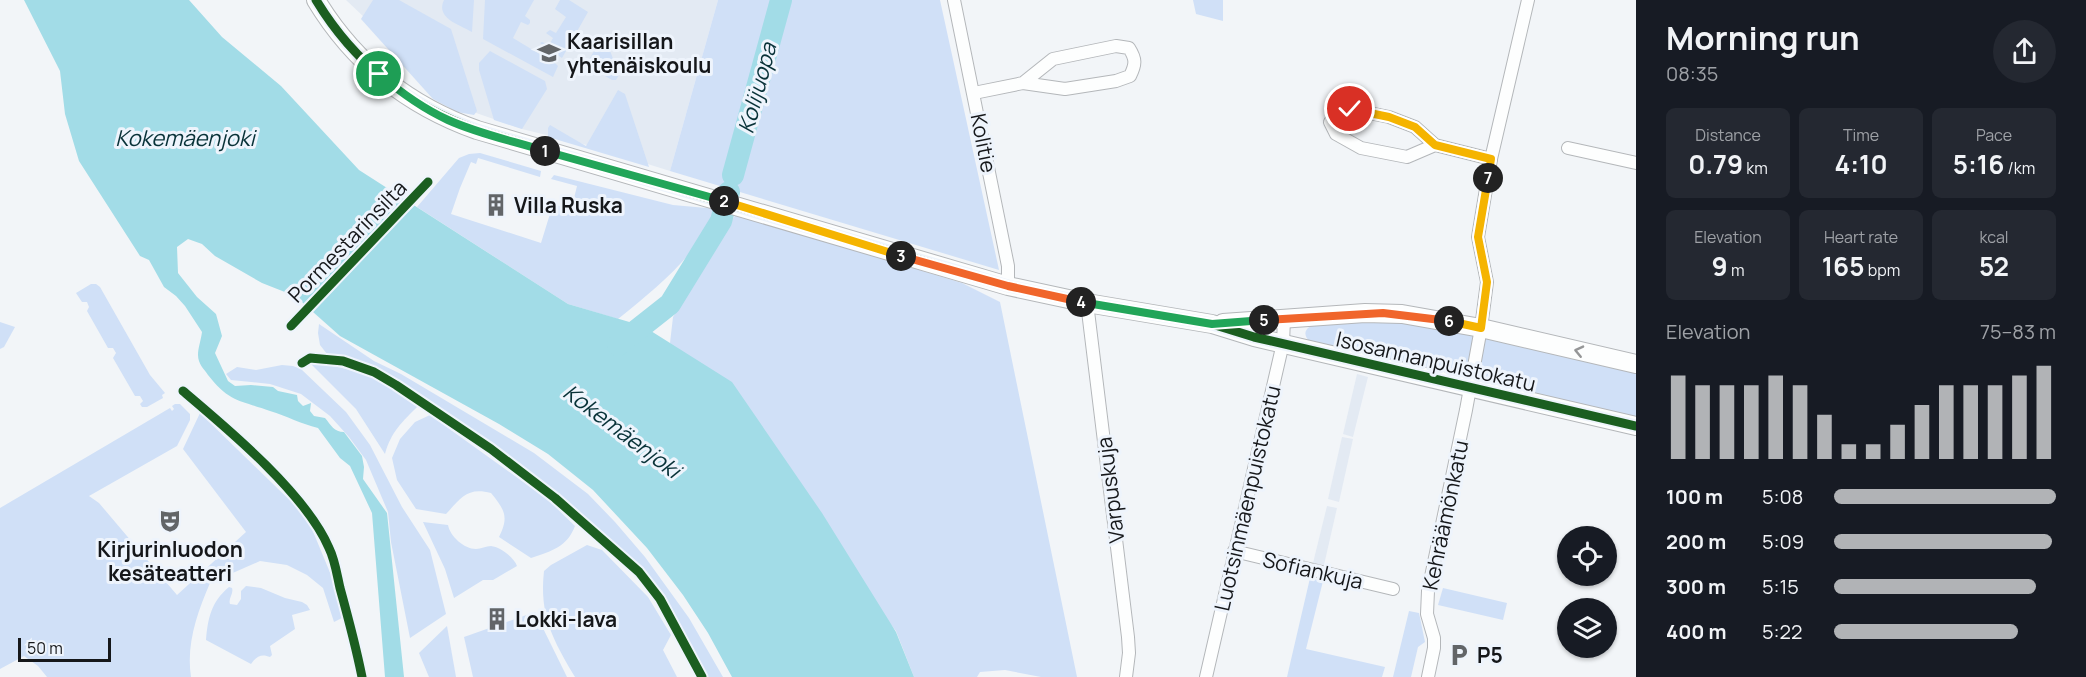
<!DOCTYPE html>
<meta charset="utf-8">
<style>
:root{--surface:#171b24;--page:#242831;--text:#f1f3f6;--muted:#9ea1a6;--accent:#b1b3b6}
body{margin:0;font-family:Manrope,sans-serif;background:var(--page);color:var(--text);height:100vh;display:flex;flex-direction:column;font-size:22px;white-space:nowrap}
*{box-sizing:border-box;margin:0}
p{font-size:20px;color:var(--muted)}
.icon{flex:none;width:33px;height:33px;fill:none;stroke:currentColor;stroke-width:2;stroke-linecap:round;stroke-linejoin:round}
.map{position:relative;flex:1;overflow:hidden}
.panel{display:flex;flex-direction:column;background:var(--surface);width:450px}
.panel>*{flex:none}
.controls{position:absolute;left:1557px;top:526px;display:grid;gap:12px}
.controls a{display:grid;place-items:center;width:60px;height:60px;border-radius:50%;background:var(--surface);box-shadow:0 2px 4px #0004;font-size:30px}
.scale{position:absolute;left:18px;bottom:15px;width:93px;box-sizing:border-box;padding-left:6px;border:3px solid #15171a;border-top:0;font-size:16px;line-height:21px;white-space:nowrap;color:#15171a;-webkit-text-stroke:4px #eef4fc;paint-order:stroke}
.pin{position:absolute;display:grid;place-items:center;width:51px;height:51px;color:#fff;margin:-26px;border:3px solid #fff;border-radius:50%;box-shadow:0 2px 6px #0007}
.km{position:absolute;width:30px;height:30px;margin:-15px;border-radius:50%;background:#222;color:#fff;font-size:16px;line-height:30px;text-align:center}
.round{display:grid;place-items:center;flex:none;width:63px;height:63px;border-radius:32px;background:var(--page)}
.summary{display:flex;align-items:center;justify-content:space-between;height:102px;padding:0 30px}
h1{font-size:33px;font-weight:700;line-height:45px}
.metrics{display:grid;grid-template-columns:repeat(3,1fr);gap:9px;height:102px;padding:6px 30px}
.metrics div{display:grid;align-content:center;border-radius:9px;background:var(--page);text-align:center}
.metrics b{font-size:26px;font-weight:700}
.metrics small{font-size:16px;font-weight:400}
.metrics p{font-size:16px}
.chart{height:168px;padding:12px 30px}
.chart p{display:flex;justify-content:space-between}
.chart svg{width:100%;height:108px;margin-top:6px;stroke:var(--accent);stroke-width:6}
ul{padding:0 30px;list-style:none;font-size:20px}
li{display:grid;grid-template-columns:96px 72px 1fr;align-items:center;height:45px}
li i{height:15px;border-radius:8px;background:var(--accent)}
main{display:flex;flex:1;min-height:0}
.map>svg:first-child{display:block}
</style>
<main>
<div class="map">
<svg width="1636" height="677" viewBox="0 0 1636 677">
<rect width="100%" height="100%" fill="#f2f5f8"/>
<g fill="#e3eaf3">
<polygon points="346,0 718,0 670,171 587,145 522,129 459,107"/>
<polygon points="1357,374 1368,377 1353,437 1343,434"/>
<polygon points="1342,437 1353,439 1339,502 1328,499"/>
<polygon points="1327,506 1337,508 1324,565 1313,563"/>
</g>
<g fill="#d0e0f7">
<polygon points="373,0 399,0 451,29 477,111 474,115 457,112 433,99 361,19"/>
<path d="M444,0h30l-2,32c-12,-7 -37,-14 -28,-32z"/>
<polygon points="485,0 534,0 525,16 530,20 530,23 528,25 521,22 513,38 556,64 558,66 553,77 483,39"/>
<polygon points="560,0 569,0 588,12 562,58 540,43 542,42 549,45 553,38 546,33 550,30 556,33 566,17 555,9"/>
<polygon points="718,0 940,0 999,270 670,171"/>
<polygon points="1193,0 1223,0 1223,21 1196,14"/>
<polygon points="602,37 605,37 619,75 616,80 612,80 586,65"/>
<polygon points="490,51 545,81 547,89 522,129 494,120 479,70 479,63"/>
<polygon points="618,90 625,94 649,167 548,137 548,128 550,125 586,146"/>
<path d="M480,153l61,18 -1,6 -62,-19 -2,6 -5,-2 -11,26 -9,26 90,29 12,-39 25,8 4,-12 -8,-2 3,-12 -26,-7 3,-4 119,30 45,4c-24,49 -58,76 -100,110l-50,-15 -151,-97 42,-49 10,-4z"/>
<polygon points="736,214 962,283 1000,302 1077,677 1041,677 1005,670 980,672 977,677 914,677 896,631 670,343 673,317"/>
<polygon points="91,284 96,284 100,287 150,375 165,393 162,395 163,398 147,407 142,407 140,404 143,401 140,396 135,396 113,358 116,353 113,348 108,348 87,311 89,307 87,302 82,302 76,293"/>
<path d="M1399,319l237,52v48l-326,-77c-7,-7 -6,-13 3,-17z"/>
<polygon points="0,322 15,327 4,347 0,349"/>
<polygon points="319,324 374,361 401,374 534,453 588,494 615,522 645,557 689,618 723,677 706,677 679,627 640,566 518,463 441,408 386,374 349,359 327,354 320,345 318,333"/>
<path d="M310,363c43,4 75,16 108,43 -16,16 -27,26 -33,48l-29,-45z"/>
<polygon points="282,365 293,366 301,369 346,412 370,445 402,507 430,550 446,614 410,638 391,542 388,512 366,460 349,437 330,416 301,394 270,384 231,380 226,374 237,367 256,370"/>
<path d="M175,404h5l10,10v6l-13,26 -88,50 10,7 78,92 69,-63 -63,-83 17,-36 107,104 29,70 6,31 -8,4 -11,-34 -16,-13 -20,-10 -27,-4 -50,22c-13,30 -24,62 -19,94h-144l-9,-11 -14,-10 -24,13v-161l170,-100 2,3 2,-2 -2,-3z"/>
<path d="M430,415l117,84 28,27c-8,21 -23,25 -44,32l-32,-21c10,-20 6,-27 -8,-44 -24,-6 -30,5 -45,21l-30,-5 -19,-29 -5,-22 8,-19 15,-17z"/>
<path d="M423,522l25,3c2,11 16,24 28,24 5,0 10,-3 15,-3 9,1 23,11 26,20l-24,14h-10l-29,18 -9,-29z"/>
<path d="M587,545l15,5 46,47 23,38 -8,15 14,27h-102c-22,-37 -36,-62 -31,-106l7,-6z"/>
<polygon points="1310,578 1323,581 1306,649 1385,667 1382,677 1287,677"/>
<path d="M246,586l15,2 24,10 17,4 5,3 3,5 -18,5 3,14 -25,17 2,9 -2,2c-9,-4 -14,0 -19,7l-45,-24c2,-22 5,-38 23,-53l3,1c2,6 -4,10 -2,16l7,1 4,-6v-8z"/>
<polygon points="1443,588 1507,603 1503,620 1438,605"/>
<polygon points="1409,611 1419,613 1425,642 1418,647 1411,677 1393,677"/>
<polygon points="535,612 567,677 473,677 464,637"/>
<polygon points="447,626 456,677 429,677 419,653"/>
</g>
<path fill="#a2dce7" d="M24,0h165l33,37 59,49 78,84 209,134 75,22 89,56 90,131 74,119 18,45h-182l-24,-44 -25,-38 -36,-47 -54,-58 -45,-36 -49,-30 -159,-88 -45,-40 -33,-13 -47,-27 -13,-12 -14,-5 -11,8 1,26 19,24 19,17 6,22 -7,17 13,28 7,5 16,-1 22,2 5,4 19,4 1,6 5,5 8,-3 -1,8 4,5 11,2c6,7 9,14 19,14l18,24 2,11 -1,12 24,34 17,164h-19l-13,-164 -22,-47 -10,-8 -22,-30c-17,-4 -31,-12 -48,-17 -30,-11 -40,-8 -62,-36 -4,-6 -10,-11 -10,-20 0,-7 3,-15 4,-23l-17,-26 -9,-10 -12,-9 -15,-27 -9,-4 -61,-95 -14,-47 -5,-43z"/>
<g fill="none" stroke-linecap="round" stroke-linejoin="round">
<g stroke="#a2dce7" stroke-width="22">
<polyline points="733,175 781,0"/>
<polyline points="618,345 670,304 721,221 729,192"/>
</g>
<g stroke="#b4b7ba" stroke-width="14">
<g id="street">
<polyline points="954,0 1008,266 1008,286"/>
<path d="M974,93l49,-10 30,-24 63,-13 13,2c7,11 7,16 1,28l-14,5 -51,8 -42,-6"/>
<polyline points="1435,145 1407,157 1361,148 1336,134 1330,122 1350,109 1389,117 1415,127 1435,145 1491,159"/>
<polyline points="1568,148 1636,163"/>
<polyline points="1087,303 1128,637 1129,653 1126,677"/>
<polyline points="1234,551 1393,589"/>
<polyline points="1206,677 1283,343 1284,319"/>
<polyline points="1428,677 1434,648 1434,638 1427,614 1428,591 1466,410 1481,328 1487,282 1478,237 1491,159 1528,0"/>
</g>
</g>
<g stroke="#b4b7ba" stroke-width="20">
<g id="secondary">
<path d="M316,0c38,63 91,105 161,130l531,156 79,17 125,21 42,13 382,89"/>
<polyline points="1223,323 1365,313 1402,314 1481,328 1636,364"/>
</g>
</g>
<use href="#street" stroke="#fdfefe" stroke-width="12"/>
<use href="#secondary" stroke="#fdfefe" stroke-width="18"/>
<g stroke="#eef4fc" stroke-width="13">
<g id="cycleway">
<path d="M316,0c38,63 91,105 161,130l531,156 79,17 125,21 42,13 382,89"/>
<polyline points="291,326 428,182"/>
<polyline points="302,363 310,358 343,361 374,372 396,385 491,449 555,498 639,572 660,599 702,677"/>
<path d="M183,391c45,38 123,103 146,157 6,12 8,27 11,40 8,29 16,59 22,89"/>
</g>
</g>
<use href="#cycleway" stroke="#1b5e20" stroke-width="9"/>
</g>
<defs><path id="oneway-chevron" d="M-2-3.5L2.5 0L-2 3.5" fill="none" stroke-width="1.6" stroke-linecap="round" stroke-linejoin="round" transform="scale(1.5)"/></defs>
<use stroke="#959697" href="#oneway-chevron" transform="translate(1579 351) rotate(-167)"/>
<g fill="none" stroke-linecap="round" stroke-linejoin="round">
<g stroke="#fff" stroke-width="12">
<path id="split-1" d="M379,74c21,18 43,34 69,46 31,14 65,21 97,31"/>
</g>
<g stroke="#fff" stroke-width="12">
<polyline id="split-2" points="545,151 724,201"/>
</g>
<g stroke="#fff" stroke-width="12">
<polyline id="split-3" points="724,201 901,256"/>
</g>
<g stroke="#fff" stroke-width="12">
<polyline id="split-4" points="901,256 1008,286 1081,302"/>
</g>
<g stroke="#fff" stroke-width="12">
<polyline id="split-5" points="1081,302 1212,324 1264,320"/>
</g>
<g stroke="#fff" stroke-width="12">
<polyline id="split-6" points="1264,320 1383,313 1449,321"/>
</g>
<g stroke="#fff" stroke-width="12">
<polyline id="split-7" points="1449,321 1481,328 1487,282 1478,237 1488,178"/>
</g>
<g stroke="#fff" stroke-width="12">
<polyline id="split-8" points="1350,109 1389,117 1415,127 1435,145 1491,159 1488,178"/>
</g>
<use href="#split-1" stroke="#22a559" stroke-width="8"/>
<use href="#split-2" stroke="#22a559" stroke-width="8"/>
<use href="#split-3" stroke="#f5b400" stroke-width="8"/>
<use href="#split-4" stroke="#f0652b" stroke-width="8"/>
<use href="#split-5" stroke="#22a559" stroke-width="8"/>
<use href="#split-6" stroke="#f0652b" stroke-width="8"/>
<use href="#split-7" stroke="#f5b400" stroke-width="8"/>
<use href="#split-8" stroke="#f5b400" stroke-width="8"/>
</g>
<defs>
<g id="school-bare" transform="scale(1.8)"><path d="M0-5L7-2L0 1L-7-2ZM-4 1L0 2.5L4 1V4Q0 6-4 4Z" fill="#626568" stroke="#eef4fc" stroke-width="2.5" paint-order="stroke"/></g>
<g id="building-bare" transform="scale(1.8)"><path d="M-4-6H4V6H1V3H-1V6H-4ZM-2.5-4.3h1.7v1.8h-1.7ZM.8-4.3h1.7v1.8H.8ZM-2.5-1h1.7V.8h-1.7ZM.8-1h1.7V.8H.8Z" fill="#626568" stroke="#eef4fc" stroke-width="2.5" paint-order="stroke"/></g>
<g id="theatre-bare" transform="scale(1.8)"><path d="M-5-5.5Q0-4 5-5.5V0Q5 5 0 6Q-5 5-5 0ZM-3.3-2.5H-1v1.5H-3.3ZM1-2.5H3.3v1.5H1ZM-2.8 1Q0 5.5 2.8 1Z" fill="#626568" stroke="#eef4fc" stroke-width="2.5" paint-order="stroke"/></g>
<g id="parking-bare" transform="scale(1.8)"><path d="M-3.5-5.5H1a3.5 3.5 0 0 1 0 7H-1V5.5H-3.5ZM-1-3.4V-.6H.8a1.4 1.4 0 0 0 0-2.8Z" fill="#626568" stroke="#eef4fc" stroke-width="2.5" paint-order="stroke"/></g>
</defs>
<g fill-rule="evenodd">
<use href="#school-bare" x="549" y="53"/>
<use href="#building-bare" x="496" y="205"/>
<use href="#theatre-bare" x="170" y="521"/>
<use href="#building-bare" x="497" y="619"/>
<use href="#parking-bare" x="1459" y="655"/>
</g>
<g text-anchor="middle" dominant-baseline="central" stroke-width="6" stroke-linejoin="round" paint-order="stroke">
<g font-size="21" font-weight="bold" fill="#15171a" stroke="#eef4fc" text-anchor="start">
<text x="567" y="41">Kaarisillan<tspan x="567" dy="24">yhtenäiskoulu</tspan></text>
<text x="514" y="205">Villa Ruska</text>
<text x="170" y="549" text-anchor="middle">Kirjurinluodon<tspan x="170" dy="24">kesäteatteri</tspan></text>
<text x="515" y="619">Lokki-lava</text>
<text x="1477" y="655">P5</text>
</g>
<g font-size="21" fill="#15171a" stroke="#eef4fc">
<text transform="translate(984 143) rotate(79)">Kolitie</text>
<text transform="translate(347 241) rotate(-46)">Pormestarinsilta</text>
<text transform="translate(1436 361) rotate(13)">Isosannanpuistokatu</text>
<text transform="translate(1110 490) rotate(-97)">Varpuskuja</text>
<text transform="translate(1247 498) rotate(-77)">Luotsinmäenpuistokatu</text>
<text transform="translate(1445 515) rotate(-78)">Kehräämönkatu</text>
<text transform="translate(1313 570) rotate(13)">Sofiankuja</text>
</g>
<g font-size="22" font-style="italic" fill="#083238" stroke="#eef4fc">
<text transform="translate(757 88) rotate(-75)">Kolijuopa</text>
<text x="185" y="138">Kokemäenjoki</text>
<text transform="translate(622 431) rotate(37)">Kokemäenjoki</text>
</g>
</g>
</svg>
<div class="controls">
<a><svg class="icon" aria-label="locate" viewBox="0 0 24 24"><circle cx="12" cy="12" r="6"/><path d="M12 2v4M12 18v4M2 12h4M18 12h4"/></svg></a>
<a><svg class="icon" aria-label="layers" viewBox="0 0 24 24"><path d="M12 4l9 5-9 5-9-5zM3 14l9 5 9-5"/></svg></a>
</div>
<div class="scale">50 m</div>
<div class="pin" style="left:379px;top:74px;background:#1e9e55"><svg class="icon" aria-label="arrive" viewBox="0 0 24 24"><path d="M6 21V4h12l-3 4 3 4H6"/></svg></div>
<div class="pin" style="left:1350px;top:109px;background:#d93025"><svg class="icon" aria-label="check" viewBox="0 0 24 24"><path d="M5 12l5 5 9-10"/></svg></div>
<b class="km" style="left:545px;top:151px">1</b>
<b class="km" style="left:724px;top:201px">2</b>
<b class="km" style="left:901px;top:256px">3</b>
<b class="km" style="left:1081px;top:302px">4</b>
<b class="km" style="left:1264px;top:320px">5</b>
<b class="km" style="left:1449px;top:321px">6</b>
<b class="km" style="left:1488px;top:178px">7</b>
</div>
<section class="panel">
<div class="summary"><div><h1>Morning run</h1><p>08:35</p></div><a class="round"><svg class="icon" aria-label="share" viewBox="0 0 24 24"><path d="M12 15V3M7 8l5-5 5 5M5 13v7h14v-7"/></svg></a></div>
<div class="metrics">
<div><p>Distance</p><b>0.79<small> km</small></b></div>
<div><p>Time</p><b>4:10</b></div>
<div><p>Pace</p><b>5:16<small> /km</small></b></div>
</div>
<div class="metrics">
<div><p>Elevation</p><b>9<small> m</small></b></div>
<div><p>Heart rate</p><b>165<small> bpm</small></b></div>
<div><p>kcal</p><b>52</b></div>
</div>
<div class="chart"><p><span>Elevation</span>75–83 m</p>
<svg viewBox="0 0 160 44" preserveAspectRatio="none"><path d="M5 44V10M15 44V14M25 44V14M35 44V14M45 44V10M55 44V14M65 44V26M75 44V38M85 44V38M95 44V30M105 44V22M115 44V14M125 44V14M135 44V14M145 44V10M155 44V6"/></svg>
</div>
<ul>
<li><b>100 m</b>5:08<i style="width:100%"></i></li>
<li><b>200 m</b>5:09<i style="width:98%"></i></li>
<li><b>300 m</b>5:15<i style="width:91%"></i></li>
<li><b>400 m</b>5:22<i style="width:83%"></i></li>
</ul>
</section>
</main>
